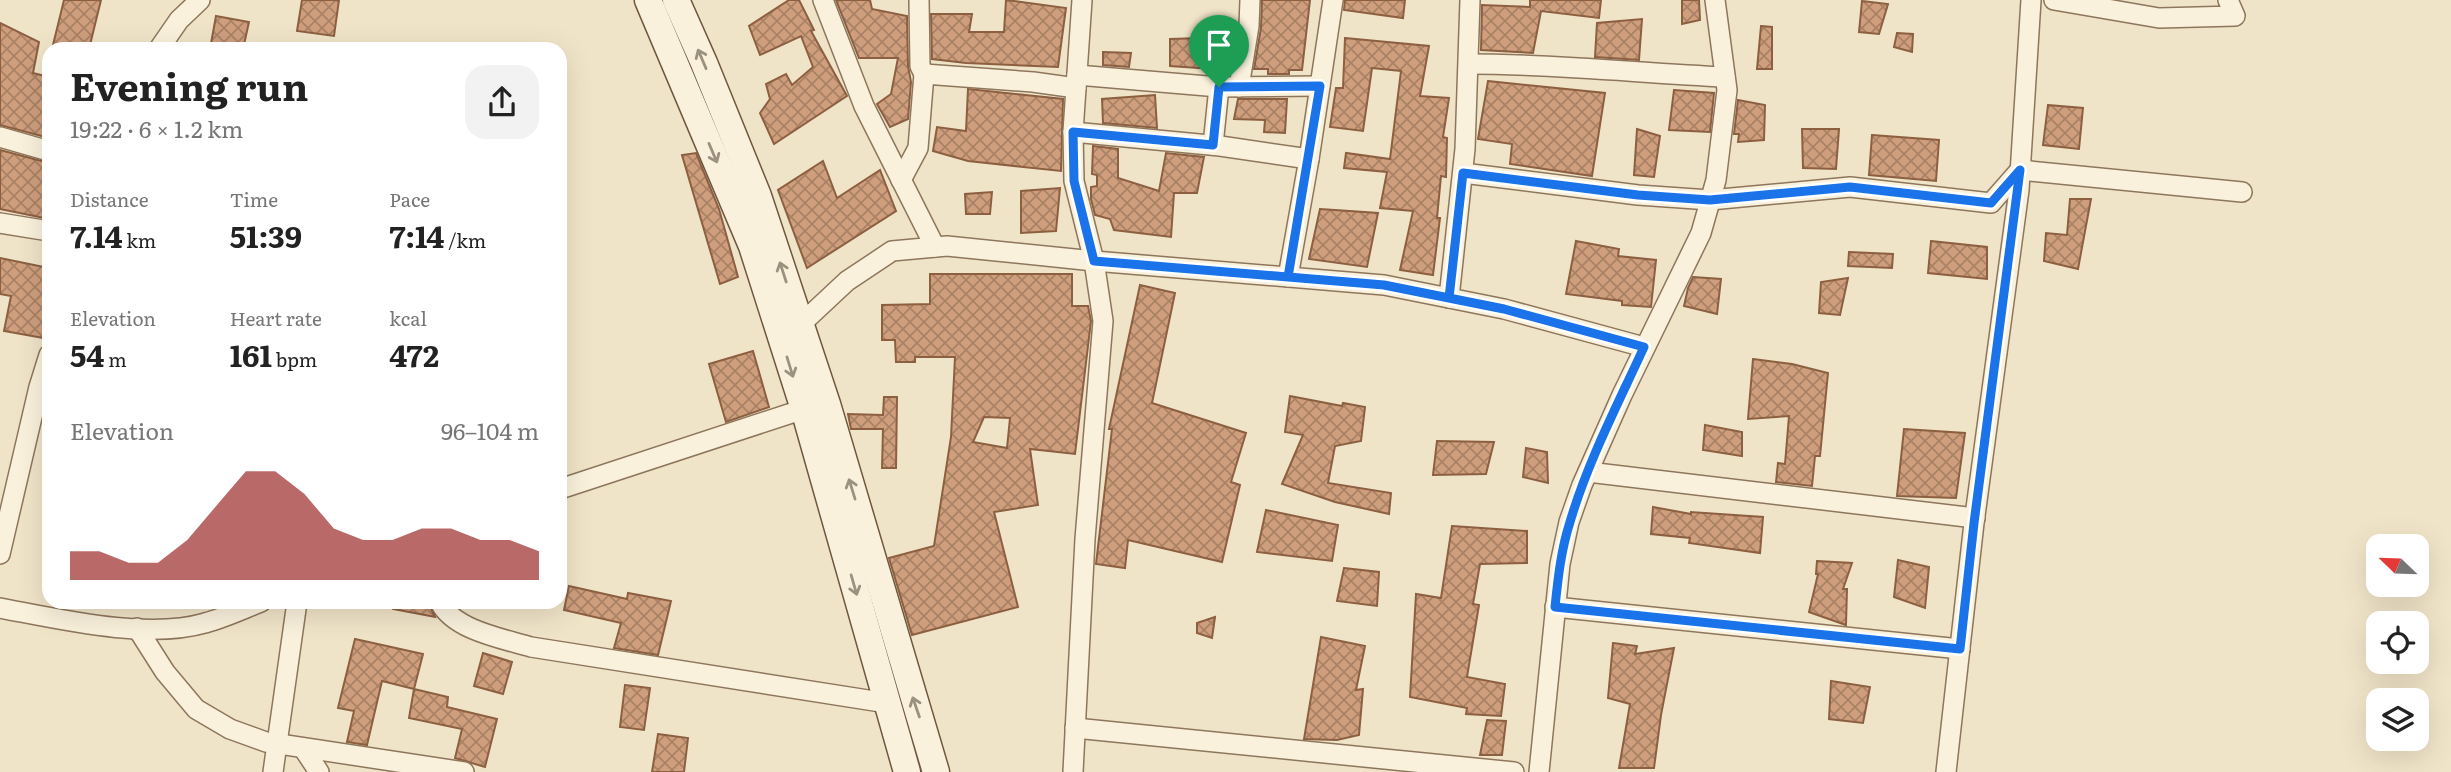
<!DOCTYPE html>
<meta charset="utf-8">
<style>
:root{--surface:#fff;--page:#f2f2f2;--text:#222;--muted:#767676;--accent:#9e2a2b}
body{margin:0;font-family:Literata,serif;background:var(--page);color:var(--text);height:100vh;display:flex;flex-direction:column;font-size:26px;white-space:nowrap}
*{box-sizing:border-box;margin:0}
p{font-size:23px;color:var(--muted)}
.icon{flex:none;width:38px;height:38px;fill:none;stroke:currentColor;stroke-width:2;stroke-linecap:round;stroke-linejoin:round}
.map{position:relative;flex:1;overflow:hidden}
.drawer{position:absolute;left:42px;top:42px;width:525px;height:567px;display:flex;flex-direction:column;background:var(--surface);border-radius:21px;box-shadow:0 7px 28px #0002}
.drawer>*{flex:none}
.needle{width:46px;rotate:293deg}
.tools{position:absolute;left:2366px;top:534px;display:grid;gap:14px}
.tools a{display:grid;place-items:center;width:63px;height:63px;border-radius:14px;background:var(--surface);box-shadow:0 7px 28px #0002;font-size:35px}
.pin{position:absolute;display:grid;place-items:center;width:60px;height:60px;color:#fff;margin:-72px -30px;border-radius:50% 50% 50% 0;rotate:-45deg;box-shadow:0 0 7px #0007}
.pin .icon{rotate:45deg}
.round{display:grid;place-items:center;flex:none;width:74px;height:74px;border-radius:21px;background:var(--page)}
.head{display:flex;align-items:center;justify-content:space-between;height:119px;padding:0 28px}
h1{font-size:38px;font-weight:700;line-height:52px}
.metrics{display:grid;grid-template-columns:repeat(3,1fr);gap:10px;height:119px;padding:7px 28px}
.metrics div{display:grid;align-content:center}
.metrics b{font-size:30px;font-weight:700}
.metrics small{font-size:19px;font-weight:400}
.metrics p{font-size:19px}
.chart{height:196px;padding:14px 28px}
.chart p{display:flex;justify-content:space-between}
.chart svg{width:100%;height:126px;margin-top:7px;fill:var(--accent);opacity:.7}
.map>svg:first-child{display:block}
</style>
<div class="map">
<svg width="2451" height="772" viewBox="0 0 2451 772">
<defs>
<pattern id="building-cross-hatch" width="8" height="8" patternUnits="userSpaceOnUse" patternTransform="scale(1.75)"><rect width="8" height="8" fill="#cf9f7d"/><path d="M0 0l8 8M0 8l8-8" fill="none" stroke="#a98266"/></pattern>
</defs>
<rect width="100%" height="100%" fill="#f0e4c8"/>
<g fill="url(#building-cross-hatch)" stroke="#8d5f41" stroke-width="2" fill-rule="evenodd">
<polygon points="64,0 101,0 89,49 52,49"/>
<polygon points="302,0 339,0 334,36 297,31"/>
<polygon points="789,0 799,0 814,30 811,31 847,96 774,144 760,113 770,99 766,84 786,74 792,85 813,67 801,36 760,55 749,26"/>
<polygon points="836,0 870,0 872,9 907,16 908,66 911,82 908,119 890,127 877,104 891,94 898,58 859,58"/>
<polygon points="1006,0 1066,8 1058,67 966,63 932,59 931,14 972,14 969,32 1004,32"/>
<polygon points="1262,0 1310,0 1302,70 1289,70 1289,74 1268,74 1268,69 1254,69 1261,28"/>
<polygon points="1345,0 1405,0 1403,18 1344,10"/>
<polygon points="1530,0 1601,0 1599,18 1541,11 1533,53 1481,50 1482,5 1530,7"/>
<polygon points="1682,0 1699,0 1700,20 1682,24"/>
<polygon points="1862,1 1888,4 1879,34 1859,32"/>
<polygon points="216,16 249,22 243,49 210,49"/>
<polygon points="1642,19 1639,60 1595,57 1597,23"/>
<polygon points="0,23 39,42 33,73 49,77 49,138 0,125"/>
<polygon points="1761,26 1772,27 1772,69 1757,69"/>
<polygon points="1897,33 1913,34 1912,52 1894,47"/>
<polygon points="1201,38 1204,46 1214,49 1212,69 1170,66 1170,39"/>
<polygon points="1345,38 1429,46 1420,96 1449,98 1443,137 1447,138 1446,177 1441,176 1437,218 1440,218 1433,275 1400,270 1413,211 1380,208 1387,172 1344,168 1346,153 1390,159 1401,71 1372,68 1363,131 1330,127 1336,88 1343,88"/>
<polygon points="1103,52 1131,53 1129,67 1103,65"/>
<polygon points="1488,81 1605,93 1592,176 1510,164 1512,144 1478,139"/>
<polygon points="968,89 1063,99 1061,171 968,161 933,151 937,127 966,131"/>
<polygon points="1674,90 1714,93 1710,132 1669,130"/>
<polygon points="1155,95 1157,128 1103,123 1102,99"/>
<polygon points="1238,99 1287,99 1285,133 1264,132 1265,120 1234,119"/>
<polygon points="1738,100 1765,105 1764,140 1738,142 1739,134 1734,134"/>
<polygon points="2048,105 2083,108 2079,149 2043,145"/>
<polygon points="1637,129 1660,136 1654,177 1634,175"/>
<polygon points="1802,129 1839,129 1836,169 1803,168"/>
<polygon points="1872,135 1939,140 1936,181 1869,175"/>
<polygon points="1093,146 1118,149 1118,178 1159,191 1166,153 1204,157 1197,193 1174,193 1171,237 1114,230 1110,219 1095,215 1091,199 1091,187 1097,186 1097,175 1092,174"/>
<polygon points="0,150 49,163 49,219 0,209"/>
<polygon points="696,153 719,209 738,277 720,284 682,155"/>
<polygon points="823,161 837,198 880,170 896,211 807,268 778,190"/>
<polygon points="1060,188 1056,231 1021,233 1021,191"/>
<polygon points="992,192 990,214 966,214 965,194"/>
<polygon points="2070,199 2091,199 2078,269 2044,261 2046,233 2067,235"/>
<polygon points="1320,209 1378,213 1367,267 1309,259"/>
<polygon points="1576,241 1619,249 1618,256 1656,260 1651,307 1622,305 1622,301 1566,294"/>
<polygon points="1931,241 1987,247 1987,279 1928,273"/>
<polygon points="1849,252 1893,254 1892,268 1848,266"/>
<polygon points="0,258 49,268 49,339 4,331 11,296 0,294"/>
<path d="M930,274h142v32h16l3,15 -16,133 -45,-5 8,56 -44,7 24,95 -106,28 -23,-77 45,-12 17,-109 4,-80h-40v5h-19l-1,-22h-13v-35l48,-1zM984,417l26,1 -3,30 -34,-6z"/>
<polygon points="1693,277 1721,279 1717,314 1684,306 1688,288"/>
<polygon points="1848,278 1840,315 1819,313 1821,282"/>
<polygon points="1140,285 1175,293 1152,403 1246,433 1231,482 1240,485 1222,562 1128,540 1125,568 1096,564 1112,429 1109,429"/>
<polygon points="753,351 769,407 726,422 709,364"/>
<polygon points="1753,359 1792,364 1828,373 1820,456 1815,456 1812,486 1776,482 1778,463 1785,464 1789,416 1748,419"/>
<polygon points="1290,396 1342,406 1343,403 1365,407 1361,441 1335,446 1328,483 1391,493 1389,514 1335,502 1282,484 1303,435 1285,432"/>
<polygon points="884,397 897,397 896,468 882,468 883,429 851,429 848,414 883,415"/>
<polygon points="1705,425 1742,432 1742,456 1703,450"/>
<polygon points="1904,429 1965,433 1956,498 1897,496"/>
<polygon points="1437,441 1494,442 1486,474 1433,475"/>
<polygon points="1526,448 1547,452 1548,483 1523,477"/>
<polygon points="1653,507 1691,514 1691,512 1763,517 1760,553 1689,543 1690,538 1651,534"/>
<polygon points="1266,510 1338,525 1332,561 1257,552"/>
<polygon points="1452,526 1527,531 1527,563 1480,564 1473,604 1479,605 1467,677 1505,684 1501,716 1466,714 1467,708 1410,697 1416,594 1441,598"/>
<polygon points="1898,560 1929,567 1925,608 1894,597"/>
<polygon points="1817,561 1852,563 1843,589 1847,589 1846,625 1809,612 1818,574 1816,574"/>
<polygon points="1344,568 1379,572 1377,606 1337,601"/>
<polygon points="569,586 627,599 628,593 671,601 658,655 614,648 621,623 564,610"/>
<polygon points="394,602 428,602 435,617 393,609"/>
<polygon points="1215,617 1212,638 1197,633 1197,623"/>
<polygon points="1321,637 1365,646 1356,690 1363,689 1359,735 1337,740 1304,739"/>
<polygon points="355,639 423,654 414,689 382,681 367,745 347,742 354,711 338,708"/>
<polygon points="1613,643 1637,646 1635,654 1674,648 1661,715 1654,768 1619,768 1630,704 1608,698"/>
<polygon points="483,653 512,662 503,694 474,686"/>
<polygon points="1831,681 1870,687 1863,723 1829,719"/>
<polygon points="625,685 650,688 644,730 620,727"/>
<polygon points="414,689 448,697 447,707 497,719 485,767 455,758 462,729 409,718"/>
<polygon points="1487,720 1506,721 1502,755 1480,755"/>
<polygon points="658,734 688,738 684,772 652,772"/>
</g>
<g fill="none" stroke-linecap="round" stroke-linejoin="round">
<g stroke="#8d765c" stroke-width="22">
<g id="street">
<polyline points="823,0 864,106 935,247"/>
<polyline points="919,0 920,66 924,74"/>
<polyline points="2054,0 2159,18 2235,16 2228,0"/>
<polyline points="159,49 179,20 200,0"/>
<path d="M1469,64c85,0 171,9 256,13"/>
<polyline points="1077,75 1219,87 1320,86"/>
<polyline points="1239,87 1249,26 1250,0"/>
<polyline points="1073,132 1220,146 1309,159"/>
<polyline points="0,137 49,151"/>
<polyline points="1213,145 1219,87"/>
<polyline points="1463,173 1638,195 1710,200 1850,187 1991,203 2020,170 2242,192"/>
<polyline points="901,180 918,148 924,74 1033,82 1076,88"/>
<polyline points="0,223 49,231"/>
<polyline points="1288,277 1309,159 1333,0"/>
<polyline points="1449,298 1465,149 1470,0"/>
<polyline points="801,324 847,281 892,251 947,246 1094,261 1384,285 1504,309 1644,347"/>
<polyline points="1588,472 1975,518"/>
<polyline points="560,489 804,409"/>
<polyline points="0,554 39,387 49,355"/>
<path d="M440,602c13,28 64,37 91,45l356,56"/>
<polyline points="1555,607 1960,649"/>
<path d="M0,608c59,11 147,32 205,15 19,-5 38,-14 56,-21"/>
<polyline points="137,628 165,672 196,709 230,729 266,742 464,772"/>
<polyline points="1075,728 1514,772"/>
<polyline points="303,748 319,772"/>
<polyline points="273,772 297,602"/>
<polyline points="1073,772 1085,539 1103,321 1094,261 1074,181 1073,132 1082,0"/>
<polyline points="1539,772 1560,564 1569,522 1582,485 1622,395 1701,233 1716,180 1727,90 1715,0"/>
<polyline points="1946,772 1974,523 2019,190 2031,0"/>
</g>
</g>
<g stroke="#6f573f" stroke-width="29">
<g id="secondary">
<polyline points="648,0 752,246 804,409 907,772"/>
<polyline points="676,0 704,63 758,196 827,404 936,772"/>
</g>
</g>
<use href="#street" stroke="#faf1dc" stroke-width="19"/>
<use href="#secondary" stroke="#faf1dc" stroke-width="26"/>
</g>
<defs><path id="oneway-shaft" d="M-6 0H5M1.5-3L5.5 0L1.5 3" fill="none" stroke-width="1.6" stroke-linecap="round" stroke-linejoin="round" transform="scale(1.75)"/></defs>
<g stroke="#9c907e">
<use href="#oneway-shaft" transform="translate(702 59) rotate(-113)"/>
<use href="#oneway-shaft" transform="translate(713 153) rotate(67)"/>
<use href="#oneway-shaft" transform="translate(783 272) rotate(-108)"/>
<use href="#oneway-shaft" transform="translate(790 367) rotate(73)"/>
<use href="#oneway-shaft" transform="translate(852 489) rotate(-107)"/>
<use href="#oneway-shaft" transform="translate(854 585) rotate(74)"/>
<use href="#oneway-shaft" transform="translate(916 707) rotate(-109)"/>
</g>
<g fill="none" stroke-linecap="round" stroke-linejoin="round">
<g stroke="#fff" stroke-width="14">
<path id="route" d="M1219,87l-6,58 -140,-13 1,49 20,80 290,24 120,24 140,38c-26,57 -56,114 -74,175 -9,28 -12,56 -15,85l405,42 14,-126 46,-353 -29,33 -141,-16 -140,13 -72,-5 -175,-22 -14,125 -65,-13 -96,-8 32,-191 -101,1"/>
</g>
<use href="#route" stroke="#1a73e8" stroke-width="9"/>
</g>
</svg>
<div class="tools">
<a><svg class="needle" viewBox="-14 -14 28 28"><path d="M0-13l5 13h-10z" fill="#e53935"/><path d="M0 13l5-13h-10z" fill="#767676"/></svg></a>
<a><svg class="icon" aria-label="locate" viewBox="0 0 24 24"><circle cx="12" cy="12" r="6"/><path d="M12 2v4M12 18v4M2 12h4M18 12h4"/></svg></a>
<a><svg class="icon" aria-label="layers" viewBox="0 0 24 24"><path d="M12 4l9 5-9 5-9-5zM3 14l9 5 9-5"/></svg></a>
</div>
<div class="pin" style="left:1219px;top:87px;background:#1e9e55"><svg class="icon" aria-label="arrive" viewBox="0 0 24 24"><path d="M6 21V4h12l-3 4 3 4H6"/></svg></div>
<section class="drawer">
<div class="head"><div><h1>Evening run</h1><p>19:22 · 6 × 1.2 km</p></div><a class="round"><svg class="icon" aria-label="share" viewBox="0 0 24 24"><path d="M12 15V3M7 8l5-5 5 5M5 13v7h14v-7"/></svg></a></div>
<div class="metrics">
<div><p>Distance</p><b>7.14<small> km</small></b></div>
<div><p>Time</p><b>51:39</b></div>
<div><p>Pace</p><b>7:14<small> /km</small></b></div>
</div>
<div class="metrics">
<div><p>Elevation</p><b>54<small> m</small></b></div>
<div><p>Heart rate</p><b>161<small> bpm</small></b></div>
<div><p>kcal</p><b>472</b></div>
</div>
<div class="chart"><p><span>Elevation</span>96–104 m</p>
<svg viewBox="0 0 160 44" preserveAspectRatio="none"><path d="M0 44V34L10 34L20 38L30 38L40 30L50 18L60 6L70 6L80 14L90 26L100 30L110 30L120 26L130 26L140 30L150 30L160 34V44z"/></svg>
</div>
</section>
</div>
